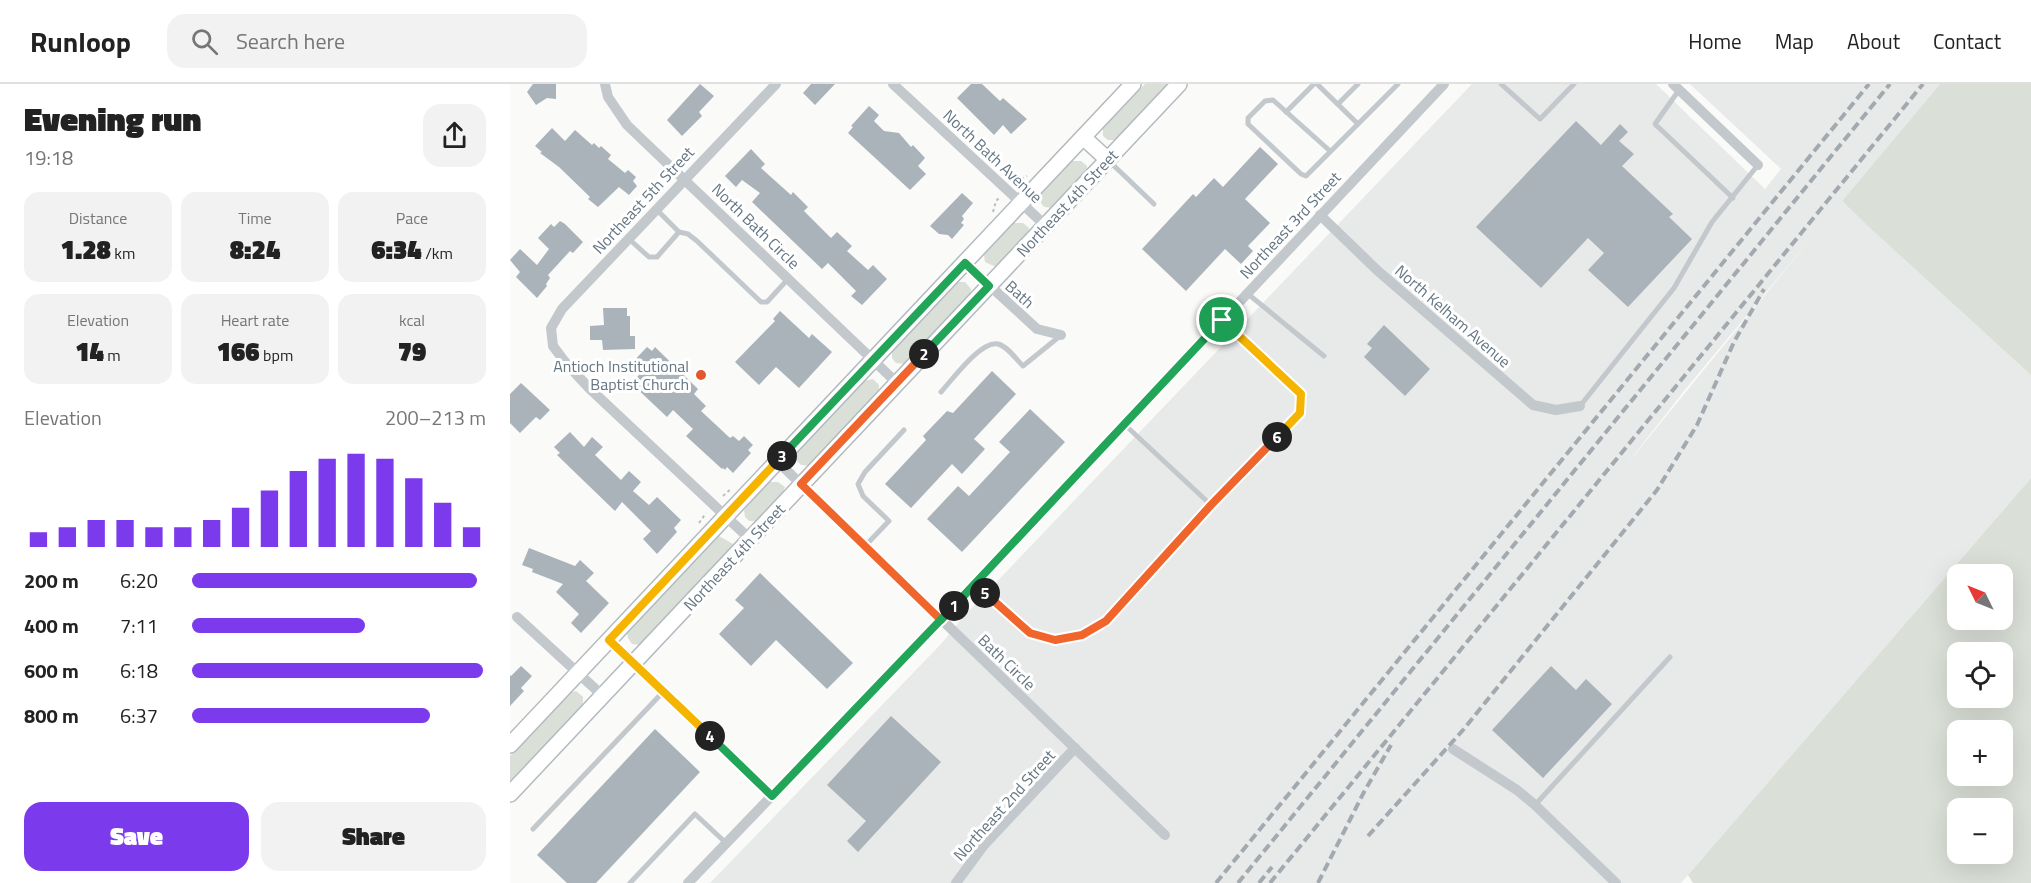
<!DOCTYPE html>
<meta charset="utf-8">
<style>
:root{--surface:#fff;--page:#f2f2f2;--text:#222;--muted:#767676;--line:#e0e0e0;--accent:#7c3aed}
body{margin:0;font-family:"Titillium Web",sans-serif;background:var(--page);color:var(--text);height:100vh;display:flex;flex-direction:column;font-size:22px;white-space:nowrap}
*{box-sizing:border-box;margin:0}
p{font-size:20px;color:var(--muted)}
.icon{flex:none;width:33px;height:33px;fill:none;stroke:currentColor;stroke-width:2;stroke-linecap:round;stroke-linejoin:round}
.map{position:relative;flex:1;overflow:hidden}
.sheet{display:flex;flex-direction:column;background:var(--surface);width:510px}
.sheet>*{flex:none}
.needle{width:39px;rotate:313deg}
.buttons{position:absolute;left:1437px;top:480px;display:grid;gap:12px}
.buttons a{display:grid;place-items:center;width:66px;height:66px;border-radius:12px;background:var(--surface);box-shadow:0 6px 24px #0002;font-size:30px}
.pin{position:absolute;display:grid;place-items:center;width:51px;height:51px;color:#fff;margin:-26px;border:3px solid #fff;border-radius:50%;box-shadow:0 2px 6px #0007}
.km{position:absolute;width:30px;height:30px;margin:-15px;border-radius:50%;background:#222;color:#fff;font-size:16px;line-height:30px;text-align:center}
.round{display:grid;place-items:center;flex:none;width:63px;height:63px;border-radius:18px;background:var(--page)}
.head{display:flex;align-items:center;justify-content:space-between;height:102px;padding:0 24px}
h1{font-size:33px;font-weight:800;line-height:45px}
.figures{display:grid;grid-template-columns:repeat(3,1fr);gap:9px;height:102px;padding:6px 24px}
.figures div{display:grid;align-content:center;border-radius:15px;background:var(--page);text-align:center}
.figures b{font-size:26px;font-weight:800}
.figures small{font-size:16px;font-weight:400}
.figures p{font-size:16px}
.chart{height:168px;padding:12px 24px}
.chart p{display:flex;justify-content:space-between}
.chart svg{width:100%;height:108px;margin-top:6px;stroke:var(--accent);stroke-width:6}
.action{display:flex;gap:12px;margin-top:auto;padding:12px 24px}
.action a{flex:1;height:69px;border-radius:18px;background:var(--accent);color:#fff;font-size:24px;font-weight:800;line-height:69px;text-align:center}
.action a+a{background:var(--page);color:var(--text)}
ul{padding:0 24px;list-style:none;font-size:20px}
li{display:grid;grid-template-columns:96px 72px 1fr;align-items:center;height:45px}
li i{height:15px;border-radius:8px;background:var(--accent)}
header{display:flex;align-items:center;gap:36px;box-sizing:border-box;height:84px;padding:0 30px;background:var(--surface);border-bottom:2px solid var(--line)}
header strong{font-size:28px}
nav{display:flex;gap:33px;margin-inline-start:auto;font-size:21px}
.search{width:420px;height:54px;background:var(--page);display:flex;align-items:center;gap:15px;box-sizing:border-box;padding:0 21px;border-radius:18px;color:var(--muted);font-size:22px}
main{display:flex;flex:1;min-height:0}
.map>svg:first-child{display:block}
</style>
<header>
<strong>Runloop</strong>
<div class="search"><svg class="icon" aria-label="search" viewBox="0 0 24 24"><circle cx="10" cy="10" r="6"/><path d="M15 15l6 6"/></svg>Search here</div>
<nav><a>Home</a><a>Map</a><a>About</a><a>Contact</a></nav>
</header>
<main>
<section class="sheet">
<div class="head"><div><h1>Evening run</h1><p>19:18</p></div><a class="round"><svg class="icon" aria-label="share" viewBox="0 0 24 24"><path d="M12 15V3M7 8l5-5 5 5M5 13v7h14v-7"/></svg></a></div>
<div class="figures">
<div><p>Distance</p><b>1.28<small> km</small></b></div>
<div><p>Time</p><b>8:24</b></div>
<div><p>Pace</p><b>6:34<small> /km</small></b></div>
</div>
<div class="figures">
<div><p>Elevation</p><b>14<small> m</small></b></div>
<div><p>Heart rate</p><b>166<small> bpm</small></b></div>
<div><p>kcal</p><b>79</b></div>
</div>
<div class="chart"><p><span>Elevation</span>200–213 m</p>
<svg viewBox="0 0 160 44" preserveAspectRatio="none"><path d="M5 44V38M15 44V36M25 44V33M35 44V33M45 44V36M55 44V36M65 44V33M75 44V28M85 44V21M95 44V13M105 44V8M115 44V6M125 44V8M135 44V16M145 44V26M155 44V36"/></svg>
</div>
<ul>
<li><b>200 m</b>6:20<i style="width:97%"></i></li>
<li><b>400 m</b>7:11<i style="width:59%"></i></li>
<li><b>600 m</b>6:18<i style="width:99%"></i></li>
<li><b>800 m</b>6:37<i style="width:81%"></i></li>
</ul>
<div class="action"><a>Save</a><a>Share</a></div>
</section>
<div class="map">
<svg width="1521" height="799" viewBox="0 0 1521 799">
<rect width="100%" height="100%" fill="#fafaf8"/>
<path fill="#e8e9e9" fill-rule="evenodd" d="M962,0h184l109,105 16,-20 -91,-85h250l-98,117 29,28 160,146v103l-350,405h-971l232,-240 21,-26zM1307,147l-194,238 61,-78z"/>
<g fill="#dadfd7" fill-rule="evenodd">
<polygon points="635,0 660,0 607,56 598,56 593,52 593,44"/>
<polygon points="1430,0 1521,0 1521,291 1361,145 1332,117"/>
<polygon points="562,77 571,77 577,82 577,88 544,124 534,123 531,119 530,112"/>
<polygon points="503,139 513,139 519,144 518,151 486,183 475,178 474,171"/>
<polygon points="446,198 455,198 461,205 460,211 395,280 386,279 382,274 382,266"/>
<polygon points="363,295 369,301 369,308 300,382 291,381 286,376 286,370 354,297"/>
<path d="M1521,394v405h-338l-5,-8zM1448,490h44v46h-44zM1492,568v46h-44v-46zM1448,646h44v46h-44zM1492,724v46h-44v-46z"/>
<polygon points="259,398 268,398 275,403 273,409 247,437 239,437 235,433 234,426"/>
<polygon points="209,452 223,460 220,466 131,561 122,560 118,554 117,548"/>
<polygon points="66,607 73,613 73,621 0,699 0,672 59,609"/>
</g>
<g fill="#aab3b9">
<polygon points="23,0 46,0 46,15 37,14 26,21 17,8"/>
<polygon points="190,0 204,12 189,28 192,32 172,52 157,36"/>
<polygon points="301,0 325,0 305,21 293,9"/>
<polygon points="461,0 472,0 490,17 493,14 517,35 501,50 493,41 484,51 447,14"/>
<polygon points="359,22 369,31 364,37 374,47 389,49 401,63 403,61 415,74 408,82 416,90 400,106 338,49 343,43 341,42"/>
<polygon points="1066,37 1091,61 1110,40 1118,48 1109,57 1124,70 1112,82 1163,130 1159,133 1182,155 1118,223 1078,186 1094,169 1078,154 1031,204 966,143"/>
<polygon points="42,44 55,57 65,46 82,61 84,59 89,64 91,62 101,71 98,75 115,89 118,86 126,93 123,97 127,102 119,111 109,103 88,123 78,115 80,113 49,83 30,69 32,68 25,62"/>
<polygon points="750,63 768,80 735,115 760,139 738,162 743,167 731,180 715,165 676,207 632,165 683,110 686,113 704,94 713,103"/>
<polygon points="241,65 255,80 251,84 281,111 283,108 298,123 294,127 321,154 327,148 342,162 337,167 358,186 363,181 377,195 352,221 341,212 346,207 318,179 312,185 242,118 250,109 232,96 226,103 215,92"/>
<polygon points="452,109 463,119 452,132 454,135 451,139 454,141 442,155 438,151 429,150 420,142"/>
<polygon points="50,137 55,140 73,158 63,169 60,167 38,191 40,194 36,200 37,202 27,214 6,193 10,188 0,176 10,165 27,181 39,165 28,154 41,140 44,143"/>
<polygon points="93,224 117,224 117,232 120,232 120,252 125,252 125,265 93,266 92,256 80,256 80,242 94,241"/>
<polygon points="270,227 299,254 302,250 322,268 289,304 266,283 249,301 225,278 265,237 263,235"/>
<polygon points="874,241 920,285 895,312 854,273 862,264 857,260"/>
<polygon points="137,263 142,267 145,263 188,305 184,310 196,322 191,327 220,354 223,352 229,357 234,352 243,361 238,366 241,369 223,389 217,383 215,386 213,384 212,385 176,352 183,345 163,326 157,333 121,299 129,291 119,282"/>
<polygon points="482,287 506,310 464,355 475,365 452,390 442,380 401,424 375,400 416,356 413,352 437,327 443,329"/>
<polygon points="11,299 40,326 30,336 26,333 10,349 0,339 0,310"/>
<polygon points="520,325 555,358 452,468 417,435 448,402 459,412 500,368 489,358"/>
<polygon points="60,348 74,363 82,353 93,363 85,371 111,396 119,387 131,398 123,407 139,421 147,413 171,436 164,444 167,448 147,470 133,455 141,447 112,418 105,427 47,371 50,369 44,363"/>
<polygon points="19,464 65,482 70,476 84,489 76,497 99,519 71,549 61,539 69,530 46,508 53,500 22,488 23,485 12,481"/>
<polygon points="250,489 343,579 317,605 266,556 241,582 209,550 234,524 225,516"/>
<polygon points="11,582 22,592 11,604 14,607 0,622 0,591 1,592"/>
<polygon points="1041,582 1066,606 1076,595 1102,620 1033,694 982,646"/>
<polygon points="381,632 431,678 348,768 337,757 356,737 317,701"/>
<polygon points="145,645 190,688 86,799 57,799 27,771"/>
</g>
<g fill="none" stroke-linecap="round" stroke-linejoin="round">
<g stroke="#b3babf" stroke-width="18">
<g id="secondary">
<polyline points="573,53 598,76"/>
<polyline points="0,661 623,0"/>
<polyline points="0,710 669,0"/>
</g>
</g>
<g stroke="#bbbfc2" stroke-width="2" stroke-dasharray="3 3" stroke-linecap="butt">
<polyline points="506,98 517,92"/>
<polyline points="483,128 486,117 489,114"/>
<polyline points="213,412 222,404"/>
<polyline points="189,439 196,429"/>
</g>
<g stroke="#c3c8cc" stroke-width="5">
<polyline points="807,0 848,40 888,0"/>
<polyline points="991,0 1030,35 1064,0"/>
<polyline points="1169,6 1145,40 1223,114"/>
<polyline points="828,20 848,0"/>
<polyline points="776,28 804,0"/>
<polyline points="820,67 763,16 755,17 738,34 738,40 791,90 796,92 848,40"/>
<polyline points="600,78 644,120"/>
<polyline points="169,148 178,150 187,157 251,218 257,218 278,195"/>
<polyline points="119,155 139,173 147,173 169,148 147,126"/>
<polyline points="738,210 814,272"/>
<path d="M431,308c11,-12 40,-52 57,-48 9,2 18,15 25,22l37,-30"/>
<polyline points="1070,322 1164,204 1202,138 1248,81"/>
<polyline points="614,340 701,421 790,329 791,310 713,236"/>
<polyline points="355,462 379,437 353,412 348,400 355,388 394,346"/>
<polyline points="465,500 520,549 545,556 572,551 595,537 701,421"/>
<polyline points="1025,721 1160,573"/>
<polyline points="23,745 153,608"/>
<polyline points="120,799 185,730 216,759"/>
</g>
<g stroke="#c3c8cc" stroke-width="10">
<polyline points="95,0 98,13 117,41 387,299"/>
<polyline points="383,0 536,142"/>
<polyline points="1163,0 1248,81"/>
<polyline points="810,131 868,187 1023,321 1046,326 1070,322"/>
<polyline points="455,179 527,245 551,251"/>
<polyline points="267,377 655,751"/>
<polyline points="241,456 79,304 55,278 43,262 41,244 52,225 266,0"/>
<polyline points="7,533 93,612"/>
<polyline points="99,556 262,712"/>
<polyline points="943,665 1007,706 1025,721 1106,799"/>
<polyline points="178,799 431,536 934,0"/>
<polyline points="446,799 474,761 565,664"/>
</g>
<use href="#secondary" stroke="#fff" stroke-width="15"/>
<g stroke="#a2aab0" stroke-width="4" stroke-dasharray="9 4.5" stroke-linecap="butt">
<polyline points="858,752 953,646 1147,406 1187,341 1224,258 1254,205"/>
<polyline points="706,799 1359,0"/>
<polyline points="728,799 1380,0"/>
<polyline points="749,799 762,783"/>
<polyline points="760,799 1413,0"/>
<polyline points="808,799 854,708 881,661"/>
</g>
</g>
<g fill="none" stroke-linecap="round" stroke-linejoin="round">
<g stroke="#fff" stroke-width="12">
<polyline id="split-1" points="444,522 712,236"/>
</g>
<g stroke="#fff" stroke-width="12">
<polyline id="split-2" points="414,270 291,400 431,536 444,522"/>
</g>
<g stroke="#fff" stroke-width="12">
<polyline id="split-3" points="272,372 455,179 479,202 414,270"/>
</g>
<g stroke="#fff" stroke-width="12">
<polyline id="split-4" points="200,652 99,556 272,372"/>
</g>
<g stroke="#fff" stroke-width="12">
<polyline id="split-5" points="200,652 262,712 465,500 475,509"/>
</g>
<g stroke="#fff" stroke-width="12">
<polyline id="split-6" points="475,509 520,549 545,556 572,551 596,537 701,421 767,353"/>
</g>
<g stroke="#fff" stroke-width="12">
<polyline id="split-7" points="712,236 791,310 790,329 767,353"/>
</g>
<use href="#split-1" stroke="#22a559" stroke-width="8"/>
<use href="#split-2" stroke="#f0652b" stroke-width="8"/>
<use href="#split-3" stroke="#22a559" stroke-width="8"/>
<use href="#split-4" stroke="#f5b400" stroke-width="8"/>
<use href="#split-5" stroke="#22a559" stroke-width="8"/>
<use href="#split-6" stroke="#f0652b" stroke-width="8"/>
<use href="#split-7" stroke="#f5b400" stroke-width="8"/>
</g>
<circle fill="#e4572e" stroke="#fff" stroke-width="2" cx="191" cy="291" r="6"/>
<g text-anchor="middle" dominant-baseline="central" stroke-width="6" stroke-linejoin="round" paint-order="stroke">
<g font-size="16" fill="#657683" stroke="#fff">
<text transform="translate(483 72) rotate(43)">North Bath Avenue</text>
<text transform="translate(133 116) rotate(-47)">Northeast 5th Street</text>
<text transform="translate(557 119) rotate(-47)">Northeast 4th Street</text>
<text transform="translate(780 141) rotate(-47)">Northeast 3rd Street</text>
<text transform="translate(246 142) rotate(44)">North Bath Circle</text>
<text transform="translate(510 210) rotate(42)">Bath</text>
<text transform="translate(943 232) rotate(41)">North Kelham Avenue</text>
<text transform="translate(224 473) rotate(-47)">Northeast 4th Street</text>
<text transform="translate(497 578) rotate(44)">Bath Circle</text>
<text transform="translate(494 721) rotate(-48)">Northeast 2nd Street</text>
</g>
<g font-size="16" fill="#657683" stroke="#fff" text-anchor="end">
<text x="179" y="282">Antioch Institutional<tspan x="179" dy="18">Baptist Church</tspan></text>
</g>
</g>
</svg>
<div class="buttons">
<a><svg class="needle" viewBox="-14 -14 28 28"><path d="M0-13l5 13h-10z" fill="#e53935"/><path d="M0 13l5-13h-10z" fill="#767676"/></svg></a>
<a><svg class="icon" aria-label="locate" viewBox="0 0 24 24"><circle cx="12" cy="12" r="6"/><path d="M12 2v4M12 18v4M2 12h4M18 12h4"/></svg></a>
<a>+</a>
<a>−</a>
</div>
<div class="pin" style="left:712px;top:236px;background:#1e9e55"><svg class="icon" aria-label="arrive" viewBox="0 0 24 24"><path d="M6 21V4h12l-3 4 3 4H6"/></svg></div>
<b class="km" style="left:444px;top:522px">1</b>
<b class="km" style="left:414px;top:270px">2</b>
<b class="km" style="left:272px;top:372px">3</b>
<b class="km" style="left:200px;top:652px">4</b>
<b class="km" style="left:475px;top:509px">5</b>
<b class="km" style="left:767px;top:353px">6</b>
</div>
</main>
